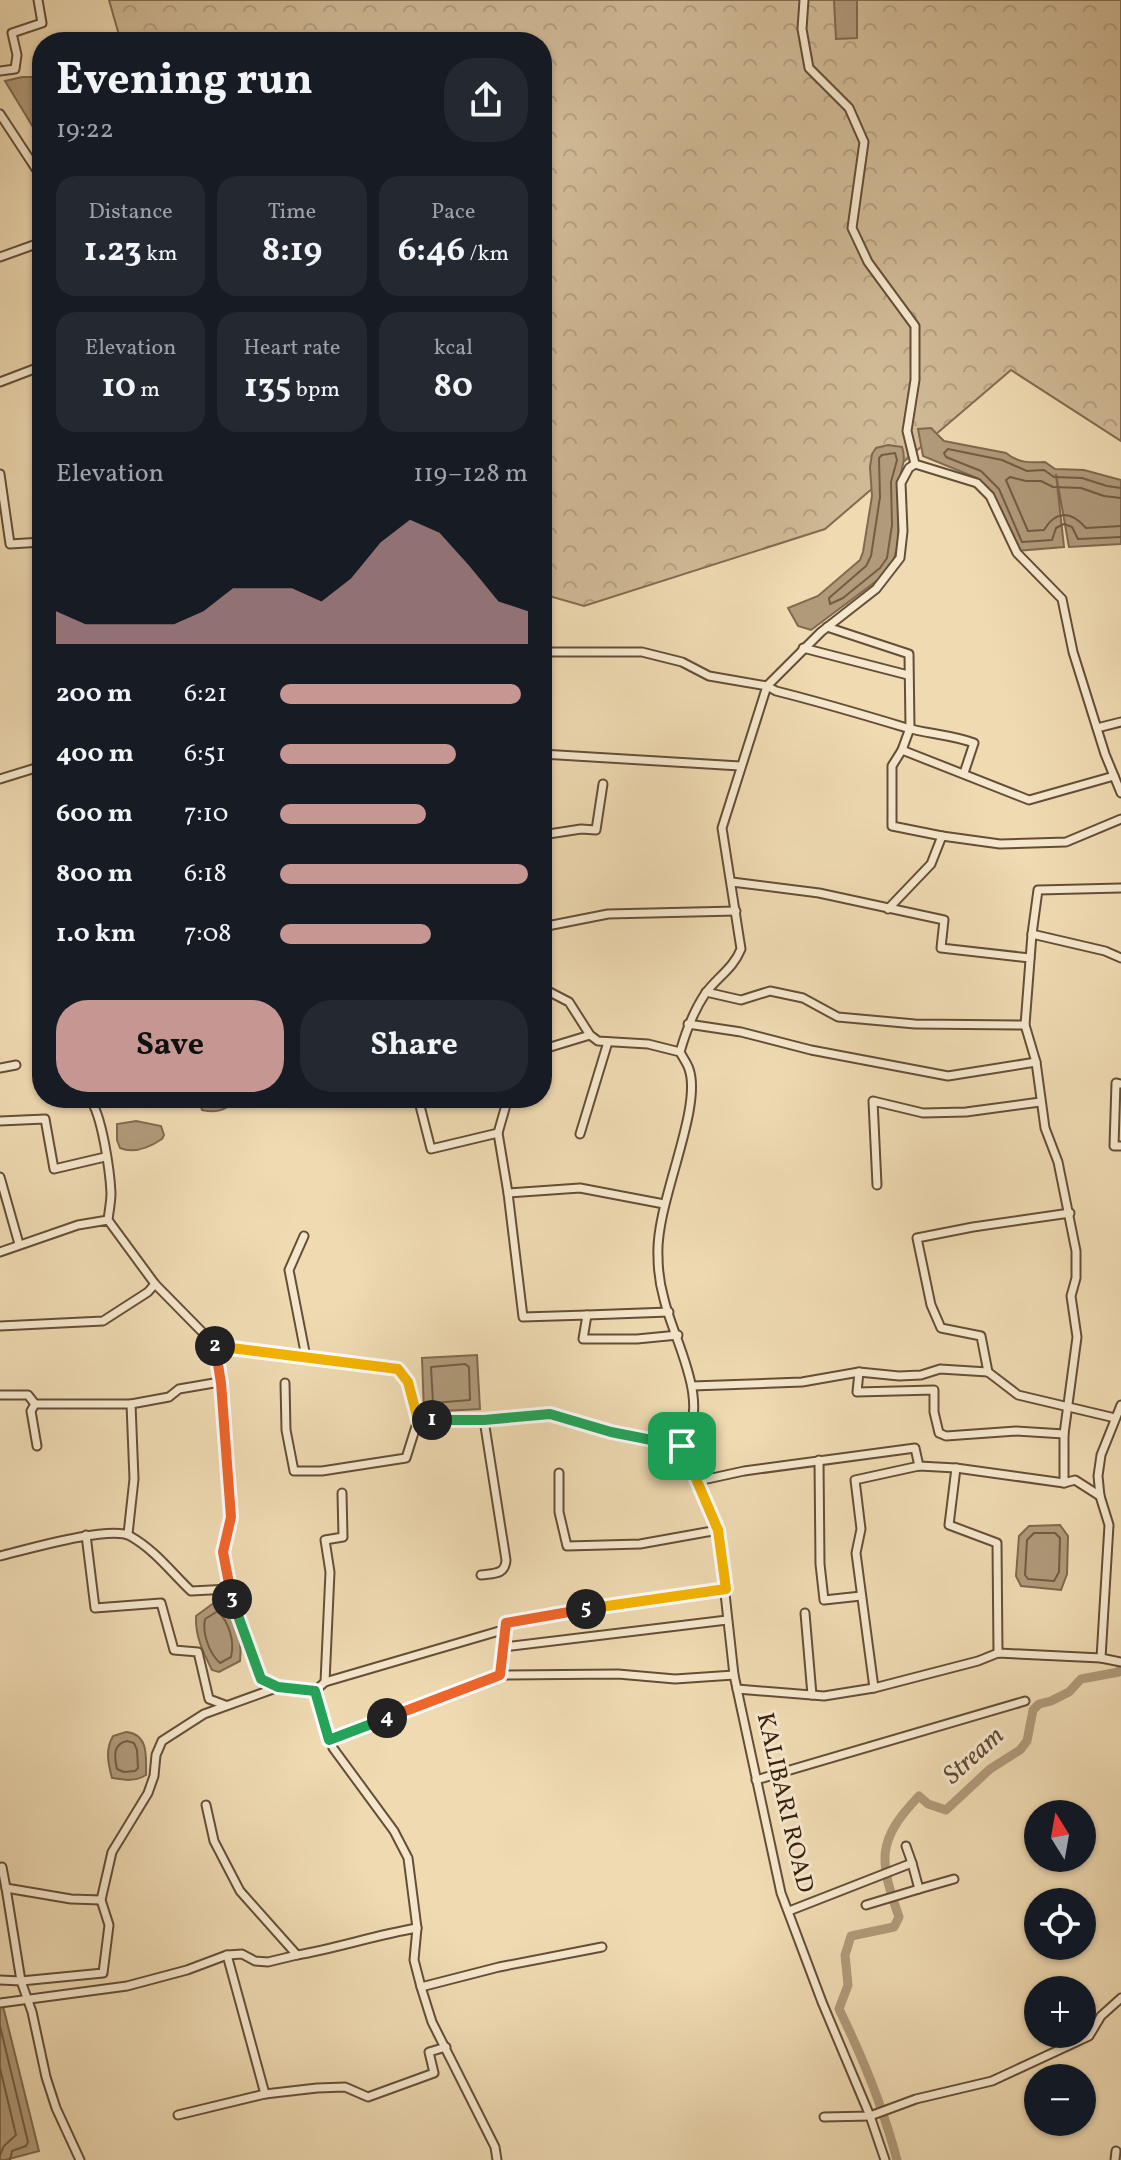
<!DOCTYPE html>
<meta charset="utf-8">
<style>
:root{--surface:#171b24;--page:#242831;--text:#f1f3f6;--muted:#9ea1a6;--accent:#c59692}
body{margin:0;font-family:Vollkorn,serif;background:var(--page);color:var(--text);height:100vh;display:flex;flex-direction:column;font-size:30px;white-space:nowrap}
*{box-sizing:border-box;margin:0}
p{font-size:26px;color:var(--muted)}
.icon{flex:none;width:44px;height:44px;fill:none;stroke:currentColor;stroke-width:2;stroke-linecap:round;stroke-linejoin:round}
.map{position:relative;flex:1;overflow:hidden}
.sheet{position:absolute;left:32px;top:32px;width:520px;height:1076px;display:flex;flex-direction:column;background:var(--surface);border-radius:32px;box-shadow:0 2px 6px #0004}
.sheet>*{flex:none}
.needle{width:52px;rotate:349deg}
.buttons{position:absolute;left:1024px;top:1800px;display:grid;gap:16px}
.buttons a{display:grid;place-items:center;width:72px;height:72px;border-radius:50%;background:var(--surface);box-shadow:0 2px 6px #0004;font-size:40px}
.pin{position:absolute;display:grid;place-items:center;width:68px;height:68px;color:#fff;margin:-34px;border-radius:16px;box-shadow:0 4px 12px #0006}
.km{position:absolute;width:40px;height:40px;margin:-20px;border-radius:50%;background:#222;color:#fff;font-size:22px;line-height:40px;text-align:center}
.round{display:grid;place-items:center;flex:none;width:84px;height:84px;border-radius:32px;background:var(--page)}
.headline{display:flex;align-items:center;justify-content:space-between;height:136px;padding:0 24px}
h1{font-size:44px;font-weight:700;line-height:60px}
.metrics{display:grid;grid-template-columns:repeat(3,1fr);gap:12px;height:136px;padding:8px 24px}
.metrics div{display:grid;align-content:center;border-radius:20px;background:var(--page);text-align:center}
.metrics b{font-size:34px;font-weight:700}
.metrics small{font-size:22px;font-weight:400}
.metrics p{font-size:22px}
.chart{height:224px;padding:16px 24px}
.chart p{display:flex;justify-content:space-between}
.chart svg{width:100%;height:144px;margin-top:8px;fill:var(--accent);opacity:.7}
.button{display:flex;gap:16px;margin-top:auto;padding:16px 24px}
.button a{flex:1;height:92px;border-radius:32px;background:var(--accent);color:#111;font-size:32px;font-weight:700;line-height:92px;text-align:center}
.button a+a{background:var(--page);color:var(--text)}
ul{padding:0 24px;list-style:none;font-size:26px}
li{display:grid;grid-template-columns:128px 96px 1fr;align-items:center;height:60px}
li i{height:20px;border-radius:10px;background:var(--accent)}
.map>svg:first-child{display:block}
</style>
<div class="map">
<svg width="1121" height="2160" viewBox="0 0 1121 2160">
<defs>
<pattern id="forest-crowns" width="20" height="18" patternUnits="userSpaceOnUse" patternTransform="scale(2)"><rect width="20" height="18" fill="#d0ba96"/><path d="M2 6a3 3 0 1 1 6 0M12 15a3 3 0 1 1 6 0" fill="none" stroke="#b39f80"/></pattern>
</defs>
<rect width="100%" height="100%" fill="#efdab2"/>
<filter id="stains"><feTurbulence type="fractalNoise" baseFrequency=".0025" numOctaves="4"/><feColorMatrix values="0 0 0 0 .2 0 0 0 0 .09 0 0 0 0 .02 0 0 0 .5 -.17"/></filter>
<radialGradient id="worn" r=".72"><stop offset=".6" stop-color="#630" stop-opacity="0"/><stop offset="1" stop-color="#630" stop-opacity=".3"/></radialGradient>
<polygon fill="url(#forest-crowns)" stroke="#846c51" stroke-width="2" points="109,0 1121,0 1121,441 1011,370 825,529 584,606 542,594 542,42 121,42"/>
<g fill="#b09a7a" stroke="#80694e" stroke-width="2">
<polygon points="834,0 857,0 857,38 836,39"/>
<polygon points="22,77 42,77 42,142 5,81"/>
<path d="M931,428l13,13 62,12c12,10 24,10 39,9l10,7 29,1 37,10v64l-52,3 -13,-73 8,73 -48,4 -23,-56 -16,-17 -54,-22 -5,-27z"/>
<path d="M888,445l14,2c5,14 -2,23 -3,37 -3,32 6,61 -12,89l-76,57 -13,-4 -10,-18 30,-12 42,-36 3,-8 9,-56 -2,-29 2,-13 4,-6z"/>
<path d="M198,1098h34l1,5c-10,8 -18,10 -31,7z"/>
<path d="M136,1121l25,5 3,9 -2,4c-12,8 -28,15 -42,9l-3,-8v-16z"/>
<polygon points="477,1355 480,1409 424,1412 422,1358"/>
<polygon points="1060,1525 1068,1536 1067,1574 1061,1590 1021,1586 1016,1576 1019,1536 1029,1526"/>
<path d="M215,1602c23,6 27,39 25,59l-21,11 -7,-2c-9,-18 -17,-34 -16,-54z"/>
<path d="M126,1732c23,2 20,25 20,43 -11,7 -22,5 -34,3 -4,-15 -7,-28 1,-42z"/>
<polygon points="0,2006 3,2006 39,2151 5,2160 0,2160"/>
</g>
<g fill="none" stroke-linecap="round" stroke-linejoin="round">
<g stroke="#745c43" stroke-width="2">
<polygon points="895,453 897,460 891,482 892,525 887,558 880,568 843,598 830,604 829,598 866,566 871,556 880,497 879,458 882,455"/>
<polyline points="1121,488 1107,486 1082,478 1054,477 1044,470 1027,471 1002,460 948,449 944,453 946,457 981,471 999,489 1022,542 1052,540 1056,528 1064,524 1072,527 1078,539 1121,537"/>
<path d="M1121,498l-17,-2 -23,-8 -28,-1 -12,-6h-15l-16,-4 -4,3 22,51 16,-1c12,-20 27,-19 42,-2l35,-2"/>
<polygon points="465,1364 469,1367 470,1400 433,1403 431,1367"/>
<polygon points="1034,1533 1055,1533 1060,1538 1059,1572 1054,1581 1028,1579 1025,1575 1027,1540"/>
<path d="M218,1611c11,12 17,30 13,46l-11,6c-11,-10 -18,-30 -15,-44z"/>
<path d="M127,1741l7,2 3,7 1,18 -3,3 -11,1 -7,-3c-3,-13 -4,-25 10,-28z"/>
<polyline points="0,2026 28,2142 26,2146 12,2151 10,2160"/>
<polyline points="0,2068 16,2135 4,2146 0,2155"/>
</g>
<path stroke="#b09a7a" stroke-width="9" d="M897,2160c-14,-53 -34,-102 -58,-151l9,-24 -3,-30 6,-19 43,-9 5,-10c-20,-57 -23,-76 20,-121l9,8 18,6 44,-41 30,-19 7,-9 6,-31 6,-6 12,-3 18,-9 12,-13 38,-7 2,-4"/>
<g stroke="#654e36" stroke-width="11">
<g id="minor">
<polyline points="804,0 802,29 809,68 849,108 864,142 852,228 868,262 915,326 915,380 907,431 915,464 977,483 990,496 1017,553 1062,599 1073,652 1105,754 1121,793"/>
<polyline points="0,71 15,69 17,55 12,33 42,23 38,0"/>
<polyline points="0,114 42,178"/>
<polyline points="0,257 42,242"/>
<polyline points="0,382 42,366"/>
<polyline points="0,474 10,544 42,542"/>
<polyline points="827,627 909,654 910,728 902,750 892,766 892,826 942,836"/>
<polyline points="803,648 908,675"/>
<path d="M542,652h100l40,10 27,14 58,10 9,5c44,11 88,24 131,37 22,6 45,7 67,15l-10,30"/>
<polyline points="1097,728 1121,722"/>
<polyline points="902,750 1029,800 1114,776"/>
<polyline points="542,754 740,766"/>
<polyline points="0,779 42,766"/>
<polyline points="542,835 581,829 596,830 603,784"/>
<polyline points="732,882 819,893 944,920 941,948 1030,958"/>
<polyline points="888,909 931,864 942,836 1000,844 1066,842 1121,819"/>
<polyline points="542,927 608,914 736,911"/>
<polyline points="1032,934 1038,890 1121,888"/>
<path d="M542,988l27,14 21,33 8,6 50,3 32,8c3,6 7,11 9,17 14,40 -34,135 -31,187 0,14 2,29 6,43 10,43 49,104 18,147"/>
<polyline points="706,992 741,1000 770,991 803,998 838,1017 915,1024 1025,1025"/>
<polyline points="42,1023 39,1031 42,1044"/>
<polyline points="688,1024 741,1032 811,1050 948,1076 1036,1062"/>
<polyline points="542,1052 547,1048 590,1035"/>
<path d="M680,1052c6,-21 13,-40 25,-58 12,-17 28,-25 36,-45l-19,-121 45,-142 54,-54 55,-43 24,-31 3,-27 -2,-48 8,-15 6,-4"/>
<polyline points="0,1068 16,1065"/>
<polyline points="1121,1084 1116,1083 1114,1146 1121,1146"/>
<path d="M89,1098c13,15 21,74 22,95 0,9 -2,18 -3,27"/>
<polyline points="418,1098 431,1149 498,1133"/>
<polyline points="508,1098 498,1133 508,1193 523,1317 587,1315 583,1339 637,1339 678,1335"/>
<polyline points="0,1121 45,1119 54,1169 105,1157"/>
<polyline points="580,1134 608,1042"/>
<polyline points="0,1177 19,1244"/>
<polyline points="877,1185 873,1101 923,1113 966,1112 1040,1102"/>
<polyline points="508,1193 580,1188 664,1204"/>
<polyline points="304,1236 289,1270 306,1357"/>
<polyline points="0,1252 78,1225 108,1220 155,1284 215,1345 221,1383 231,1517 223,1552 232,1600 261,1679 278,1687 315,1691 333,1748 394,1831 408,1858 417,1928 414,1960 421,1987 432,2022 495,2147 497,2160"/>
<polyline points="587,1315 669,1312"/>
<polyline points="0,1326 103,1321 148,1292 155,1284"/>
<polyline points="215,1345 398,1369 408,1382 418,1420 484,1420 550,1414 611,1432 682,1446"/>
<polyline points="859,1372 857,1392 934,1390 934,1412 939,1433 946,1436 1016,1431 1064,1434"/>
<polyline points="988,1372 981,1336 941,1328 931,1305 917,1238 973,1227 1070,1213"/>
<polyline points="285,1383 286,1430 294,1471 322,1471 406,1458 418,1420"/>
<polyline points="692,1386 802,1382 859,1372 899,1376 921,1375 940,1369 988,1372 1018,1395 1115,1418"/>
<polyline points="0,1395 28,1395 35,1404"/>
<polyline points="131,1404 169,1397 179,1389 220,1382"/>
<polyline points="37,1446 31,1411 35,1404 131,1404 134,1479 128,1534"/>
<polyline points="682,1446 718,1530 734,1675 781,1893 822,2002 870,2116 885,2160"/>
<polyline points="819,1460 820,1564 824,1600 861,1596"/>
<polyline points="956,1468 949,1525 997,1543 998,1653"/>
<polyline points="559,1473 559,1512 567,1546 640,1544 718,1530"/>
<polyline points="698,1481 744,1471 915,1448 919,1466"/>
<polyline points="1064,1483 1064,1434 1077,1337 1071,1296 1076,1278 1076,1251 1058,1162 1045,1128 1036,1062 1025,1025 1032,934 1105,951 1121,958"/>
<polyline points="86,1535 95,1608 161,1603 174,1650 198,1652 209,1699 225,1705"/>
<path d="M0,1556c25,-6 110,-31 130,-20 25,14 41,36 61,55l39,-2"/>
<path d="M481,1575c13,-2 24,0 25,-15l-22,-140"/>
<polyline points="805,1613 812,1695"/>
<polyline points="504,1647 727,1620"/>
<polyline points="1101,1658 1109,1525 1100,1496 1098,1476 1101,1455 1121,1405"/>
<polyline points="500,1675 506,1623 726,1589"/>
<polyline points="325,1682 330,1572 325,1540 343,1537 342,1493"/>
<polyline points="874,1688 856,1553 861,1529 855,1480 919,1466 956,1468 1064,1483 1075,1480 1100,1496"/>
<polyline points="737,1689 824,1696 874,1688 978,1661 998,1653 1101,1658 1121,1662"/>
<polyline points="315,1691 325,1682 506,1629"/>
<polyline points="329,1740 500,1675 618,1674 675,1679 734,1675"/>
<polyline points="756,1780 1025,1701"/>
<path d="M206,1805l8,36 26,50 57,64c40,-7 79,-20 120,-27"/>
<polyline points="2,1867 6,1888 71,1899 101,1900"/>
<polyline points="6,1888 21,1981 32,2012 46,2077 56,2108 80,2160"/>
<polyline points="919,1889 954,1879"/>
<polyline points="866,1905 919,1889 912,1863"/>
<polyline points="789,1911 912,1863 906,1846"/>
<polyline points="227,1955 265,2094"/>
<polyline points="0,1980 21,1981 103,1973 109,1925 101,1900 112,1852 148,1793 154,1776 156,1755 162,1741 204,1714 276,1688"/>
<polyline points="421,1987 499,1967 602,1947"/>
<polyline points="0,2003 127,1986 187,1970 227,1955 242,1954 255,1961 268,1962 297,1955"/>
<polyline points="178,2115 265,2094 317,2088 345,2087 368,2097 434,2073 429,2052 446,2047"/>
<polyline points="824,2117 870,2116 916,2099 992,2081 1089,2036 1101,2016 1121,1998"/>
<polyline points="1115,2160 1116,2151"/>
</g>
</g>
<use href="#minor" stroke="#f5e7cd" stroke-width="7"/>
</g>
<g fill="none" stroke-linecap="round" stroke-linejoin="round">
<g stroke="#fff" stroke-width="16">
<polyline id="split-1" points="432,1420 484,1420 550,1414 611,1432 682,1446"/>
</g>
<g stroke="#fff" stroke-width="16">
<polyline id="split-2" points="215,1346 398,1369 408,1382 418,1420 432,1420"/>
</g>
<g stroke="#fff" stroke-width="16">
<polyline id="split-3" points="215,1346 221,1383 231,1517 223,1552 232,1599"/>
</g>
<g stroke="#fff" stroke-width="16">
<polyline id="split-4" points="232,1599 261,1679 278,1687 315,1691 329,1740 387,1718"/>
</g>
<g stroke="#fff" stroke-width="16">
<polyline id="split-5" points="387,1718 500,1675 506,1623 586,1609"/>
</g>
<g stroke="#fff" stroke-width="16">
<polyline id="split-6" points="586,1609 726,1589 718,1530 682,1446"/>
</g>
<use href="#split-1" stroke="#22a559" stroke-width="10"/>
<use href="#split-2" stroke="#f5b400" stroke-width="10"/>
<use href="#split-3" stroke="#f0652b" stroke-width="10"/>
<use href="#split-4" stroke="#22a559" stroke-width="10"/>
<use href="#split-5" stroke="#f0652b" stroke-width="10"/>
<use href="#split-6" stroke="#f5b400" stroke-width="10"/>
</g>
<g text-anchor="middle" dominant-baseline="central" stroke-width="6" stroke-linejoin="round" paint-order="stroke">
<g font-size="24" fill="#371f0c" stroke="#f5e7cd">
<text transform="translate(784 1803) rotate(77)">KALIBARI ROAD</text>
</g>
<g font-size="26" font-style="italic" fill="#614a32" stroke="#f5e7cd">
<text transform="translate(974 1756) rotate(-42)">Stream</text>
</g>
</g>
<rect width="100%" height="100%" filter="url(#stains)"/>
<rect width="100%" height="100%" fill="url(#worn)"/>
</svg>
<div class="buttons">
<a><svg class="needle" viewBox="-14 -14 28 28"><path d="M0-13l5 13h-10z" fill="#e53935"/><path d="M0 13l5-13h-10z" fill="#9ea1a6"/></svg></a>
<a><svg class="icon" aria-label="locate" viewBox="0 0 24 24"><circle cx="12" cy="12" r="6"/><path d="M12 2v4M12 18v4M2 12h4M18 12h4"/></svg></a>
<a>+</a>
<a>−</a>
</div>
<div class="pin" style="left:682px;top:1446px;background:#1e9e55"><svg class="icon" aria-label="arrive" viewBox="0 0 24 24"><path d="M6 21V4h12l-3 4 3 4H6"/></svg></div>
<b class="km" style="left:432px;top:1420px">1</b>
<b class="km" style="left:215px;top:1346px">2</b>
<b class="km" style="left:232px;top:1599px">3</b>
<b class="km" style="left:387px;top:1718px">4</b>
<b class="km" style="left:586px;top:1609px">5</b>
<section class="sheet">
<div class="headline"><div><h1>Evening run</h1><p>19:22</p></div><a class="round"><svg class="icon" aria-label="share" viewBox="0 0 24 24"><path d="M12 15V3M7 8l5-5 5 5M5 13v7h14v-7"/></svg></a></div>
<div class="metrics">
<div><p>Distance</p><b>1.23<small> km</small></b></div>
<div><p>Time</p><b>8:19</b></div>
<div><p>Pace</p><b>6:46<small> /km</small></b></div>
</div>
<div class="metrics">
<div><p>Elevation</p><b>10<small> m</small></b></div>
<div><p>Heart rate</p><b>135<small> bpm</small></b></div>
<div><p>kcal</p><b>80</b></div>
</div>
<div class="chart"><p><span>Elevation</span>119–128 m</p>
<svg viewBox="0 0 160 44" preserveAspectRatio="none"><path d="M0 44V34L10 38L20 38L30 38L40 38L50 34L60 27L70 27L80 27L90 31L100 24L110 13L120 6L130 10L140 20L150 31L160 34V44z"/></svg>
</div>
<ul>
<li><b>200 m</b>6:21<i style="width:97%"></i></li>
<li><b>400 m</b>6:51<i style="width:71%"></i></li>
<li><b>600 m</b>7:10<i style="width:59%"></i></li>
<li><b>800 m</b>6:18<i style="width:100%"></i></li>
<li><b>1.0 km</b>7:08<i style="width:61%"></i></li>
</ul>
<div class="button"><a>Save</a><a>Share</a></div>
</section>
</div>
